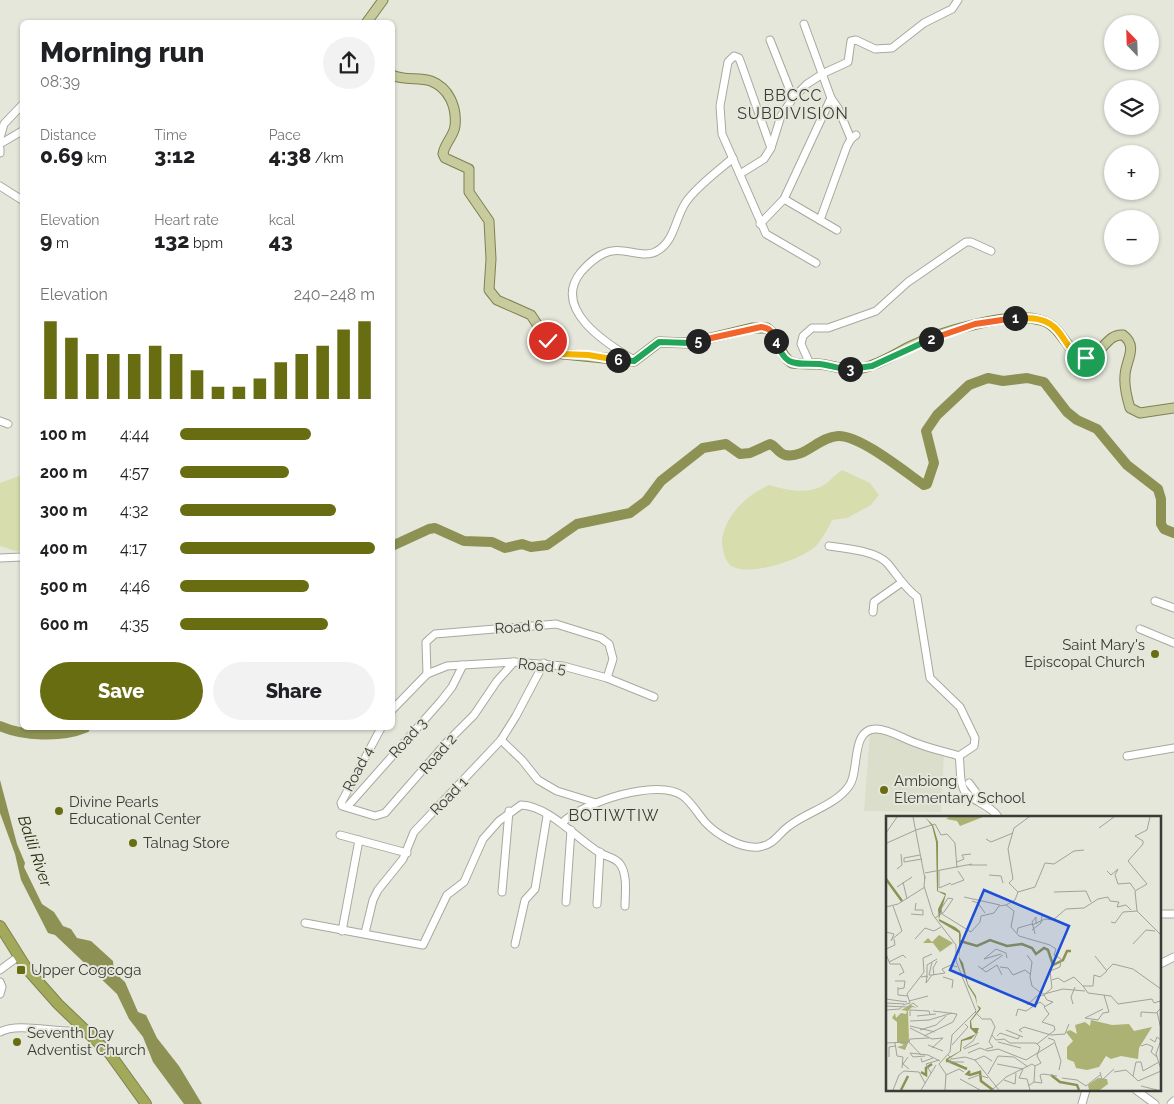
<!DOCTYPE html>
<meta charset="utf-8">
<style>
:root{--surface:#fff;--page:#f2f2f2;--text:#202124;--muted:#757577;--accent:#686d11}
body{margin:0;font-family:Raleway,sans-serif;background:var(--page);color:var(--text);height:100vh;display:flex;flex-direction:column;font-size:19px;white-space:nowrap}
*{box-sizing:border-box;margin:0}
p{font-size:16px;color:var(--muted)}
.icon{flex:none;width:28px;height:28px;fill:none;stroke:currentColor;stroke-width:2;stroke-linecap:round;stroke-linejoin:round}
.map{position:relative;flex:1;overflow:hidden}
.drawer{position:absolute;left:20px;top:20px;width:375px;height:710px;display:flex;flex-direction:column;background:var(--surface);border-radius:8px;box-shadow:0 1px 4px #0004}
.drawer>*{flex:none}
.needle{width:32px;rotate:337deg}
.tools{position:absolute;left:1104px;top:15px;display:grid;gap:10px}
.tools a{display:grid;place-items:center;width:55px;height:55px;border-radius:50%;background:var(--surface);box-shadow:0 1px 4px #0004;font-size:25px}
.pin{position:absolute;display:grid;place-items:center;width:42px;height:42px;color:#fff;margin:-21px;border:2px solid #fff;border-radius:50%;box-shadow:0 1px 5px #0007}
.km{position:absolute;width:25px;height:25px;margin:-12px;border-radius:50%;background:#222;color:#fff;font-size:14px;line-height:25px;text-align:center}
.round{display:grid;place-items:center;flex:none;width:52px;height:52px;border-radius:26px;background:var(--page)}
.head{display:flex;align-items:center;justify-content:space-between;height:85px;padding:0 20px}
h1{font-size:28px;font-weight:800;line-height:38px}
.metrics{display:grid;grid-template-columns:repeat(3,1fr);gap:8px;height:85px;padding:5px 20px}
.metrics div{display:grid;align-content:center}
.metrics b{font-size:21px;font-weight:800}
.metrics small{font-size:14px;font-weight:400}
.metrics p{font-size:14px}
.chart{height:140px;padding:10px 20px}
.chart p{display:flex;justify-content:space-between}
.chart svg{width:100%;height:90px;margin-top:5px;stroke:var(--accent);stroke-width:6}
.primary-button{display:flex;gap:10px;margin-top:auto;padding:10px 20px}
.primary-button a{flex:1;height:58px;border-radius:30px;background:var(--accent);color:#fff;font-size:20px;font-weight:800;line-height:58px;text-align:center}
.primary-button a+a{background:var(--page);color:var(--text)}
ul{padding:0 20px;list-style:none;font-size:16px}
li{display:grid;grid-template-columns:80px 60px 1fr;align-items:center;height:38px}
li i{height:12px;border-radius:6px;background:var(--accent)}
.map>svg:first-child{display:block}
</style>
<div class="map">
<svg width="1174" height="1104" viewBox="0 0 1174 1104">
<rect width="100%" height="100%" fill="#e5e7db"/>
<polygon fill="#dbdecb" points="888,731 944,754 941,812 864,811 870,732"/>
<g fill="#d8ddad">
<path d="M842,470l28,13 9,12 -8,10 -24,13 -15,2c-4,9 -10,19 -16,26 -15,14 -69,32 -86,19 -6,-6 -8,-17 -8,-25 4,-26 24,-44 47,-55 17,5 38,10 55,0 7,-4 11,-11 18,-15z"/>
<polygon points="22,475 22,543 19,552 0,546 0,483"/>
</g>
<polygon fill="#8d9254" points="0,780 17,844 25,863 24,867 42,904 54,912 63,926 71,929 77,938 91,941 113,961 114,972 125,982 138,1012 146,1015 157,1038 179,1066 202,1104 184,1104 153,1062 143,1037 129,1019 117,994 55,935 48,933 21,880 15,854 0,813"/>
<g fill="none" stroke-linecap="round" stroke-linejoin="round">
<g stroke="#8d9254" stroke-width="10">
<path d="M392,546l37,-17 6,-1 29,13 28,1 13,6 17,-4 9,3 16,-2 30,-21 53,-11 16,-12 15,-20 42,-33 23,-4 14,10 10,-1 20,-9c6,2 8,9 15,11 20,4 33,-18 53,-19 22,-1 67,36 86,49l3,-1 7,-21 -8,-32 11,-16 32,-30 19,-7 15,3 24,-3 17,4 23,30 10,8 20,9 30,36 31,24 3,10v25l3,5 10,4"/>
<path d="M0,726c23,10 61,12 85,2"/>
</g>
<g stroke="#a7a99e" stroke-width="9">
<g id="minor">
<polyline points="804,24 831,98 838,108 851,139"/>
<polyline points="770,40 793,98"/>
<polyline points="0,138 4,124 22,105"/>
<polyline points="0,144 22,131"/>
<polyline points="771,148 742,66 739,58 734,56 728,62 720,106 722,134 766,234 816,263"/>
<polyline points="0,149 0,153"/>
<polyline points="740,174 764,159 771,148 781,116 793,98 807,84 824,73 848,62 851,41 856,40 875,49 892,48 924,23 952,9 958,0"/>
<polyline points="0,186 22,200"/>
<polyline points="784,199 837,230"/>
<polyline points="820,220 847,146 851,139 856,135"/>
<polyline points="760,224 784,199 831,98"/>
<path d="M634,360c-27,-16 -83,-51 -53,-88 8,-9 18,-19 31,-21 14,-3 33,8 45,0 18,-10 18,-33 29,-49 11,-16 32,-31 47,-44"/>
<polyline points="810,364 801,344 803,336 812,328 828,328 876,311 908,282 966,242 971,242 991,251"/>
<polyline points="0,421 8,424"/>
<polyline points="0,558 22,557"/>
<polyline points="1155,601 1174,608"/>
<polyline points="873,612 874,602 901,583"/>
<polyline points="1140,629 1174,643"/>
<polyline points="427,674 426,642 435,634 556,624 601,638 609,644 613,659 607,678"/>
<polyline points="392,710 427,674 447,666 463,665 514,662 563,666 607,678 654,697"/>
<polyline points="381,728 341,803 342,806 375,816 385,813 447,742 474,715 497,681 514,662"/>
<polyline points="501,740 522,760 538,780 557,791 596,803"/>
<path d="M959,756c2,11 0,21 4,32 5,13 27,15 36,30"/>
<polyline points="1127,756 1174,748"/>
<polyline points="969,783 984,803"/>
<polyline points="347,807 441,701 452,687 463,665"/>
<path d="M562,823c20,-20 96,-46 121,-27 9,7 15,18 22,26 12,13 36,27 54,25 15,-2 19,-13 30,-21 18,-14 47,-21 60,-40 11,-14 1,-57 27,-57 14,0 29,11 43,15 13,5 27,8 40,12l15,-10 1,-8 -15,-31 -30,-29 -13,-81c-13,-10 -19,-21 -29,-33 -11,-13 -43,-16 -59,-18"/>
<polyline points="340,835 407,853"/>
<polyline points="502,892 509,811"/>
<polyline points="566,902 571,830"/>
<polyline points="597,904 600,852"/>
<polyline points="1160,914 1174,914"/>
<path d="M305,923l118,22 24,-50 17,-13 19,-43 16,-18 22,-16c28,1 56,34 79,48 7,4 15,4 20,11 8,11 5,30 5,42"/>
<polyline points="342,931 359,840"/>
<polyline points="365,933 373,900 378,890 403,859 414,832 501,740 516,716 544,663"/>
<polyline points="515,944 525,900 535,889 547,816"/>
<polyline points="1160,964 1174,957"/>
<polyline points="0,970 19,956"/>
<polyline points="0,982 2,987 0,994"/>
<path d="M0,1032c19,-11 62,3 87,-2"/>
<polyline points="1136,1090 1155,1104"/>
<polyline points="1082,1104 1086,1090"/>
<polyline points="1171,1104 1174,1101"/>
</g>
</g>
<g stroke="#7e824e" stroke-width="11">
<g id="major">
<polyline points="367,22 383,0"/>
<path d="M392,75c13,6 26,2 39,6 18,7 26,26 24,45 -1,10 -11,18 -12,28l2,4 24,11v23l20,29 2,38 -2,31 8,10 34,15 21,32 11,7 71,7 25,-19 31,1 62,-15h15c13,9 11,27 25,35 9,1 18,1 26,1 15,1 30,8 45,4 18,-4 32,-14 48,-22 29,-14 99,-35 129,-26 21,5 24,26 40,38 21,3 25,-25 43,-23 16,12 2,26 2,41 -1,10 2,22 5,32l10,5 34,-5"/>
</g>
</g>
<g stroke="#7e824e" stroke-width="12">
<polyline id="highway" points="0,926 27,969 58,1004 110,1054 146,1104"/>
</g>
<use href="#minor" stroke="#fff" stroke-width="7"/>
<use href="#major" stroke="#c7cb9d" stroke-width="9"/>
<use href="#highway" stroke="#a2a95b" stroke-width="10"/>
</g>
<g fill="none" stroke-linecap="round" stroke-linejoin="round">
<g stroke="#fff" stroke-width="10">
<path id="split-1" d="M1015,318c13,0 27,-1 38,8 12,9 16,30 33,32"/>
</g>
<g stroke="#fff" stroke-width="10">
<polyline id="split-2" points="931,339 975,324 1015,318"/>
</g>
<g stroke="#fff" stroke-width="10">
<polyline id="split-3" points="850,369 872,366 931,339"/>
</g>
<g stroke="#fff" stroke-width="10">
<path id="split-4" d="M776,341c10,27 18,22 43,23 10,1 21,5 31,5"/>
</g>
<g stroke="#fff" stroke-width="10">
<path id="split-5" d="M698,341l63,-14c9,1 12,5 15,14"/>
</g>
<g stroke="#fff" stroke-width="10">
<polyline id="split-6" points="618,360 634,361 659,342 690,343 698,341"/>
</g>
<g stroke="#fff" stroke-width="10">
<polyline id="split-7" points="548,341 556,351 563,354 588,355 618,360"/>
</g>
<use href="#split-1" stroke="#f5b400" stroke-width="6"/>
<use href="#split-2" stroke="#f0652b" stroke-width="6"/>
<use href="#split-3" stroke="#22a559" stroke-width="6"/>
<use href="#split-4" stroke="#22a559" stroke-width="6"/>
<use href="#split-5" stroke="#f0652b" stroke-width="6"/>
<use href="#split-6" stroke="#22a559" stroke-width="6"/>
<use href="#split-7" stroke="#f5b400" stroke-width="6"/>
</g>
<g fill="#686d11" stroke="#e5e7db" stroke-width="2">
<circle cx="1155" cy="654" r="5"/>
<circle cx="884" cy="790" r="5"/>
<circle cx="59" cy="811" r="5"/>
<circle cx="133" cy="843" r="5"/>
<rect x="16" y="965" width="10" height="10" rx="2.5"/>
<circle cx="17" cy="1042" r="5"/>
</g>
<g text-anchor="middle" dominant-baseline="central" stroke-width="4" stroke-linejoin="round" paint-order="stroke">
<g font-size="15" fill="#3a3a36" stroke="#e5e7db">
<text transform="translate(519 627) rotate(-4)">Road 6</text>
<text transform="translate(542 666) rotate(6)">Road 5</text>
<text transform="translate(408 738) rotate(-48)">Road 3</text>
<text transform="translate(438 754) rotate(-49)">Road 2</text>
<text transform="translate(358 769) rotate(-63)">Road 4</text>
<text transform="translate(449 796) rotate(-46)">Road 1</text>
</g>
<g font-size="15" fill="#3a3a36" stroke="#e5e7db" text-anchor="start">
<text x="1145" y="645" text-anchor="end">Saint Mary's<tspan x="1145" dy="17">Episcopal Church</tspan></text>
<text x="894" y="781">Ambiong<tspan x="894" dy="17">Elementary School</tspan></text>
<text x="69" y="802">Divine Pearls<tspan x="69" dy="17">Educational Center</tspan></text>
<text x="143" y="843">Talnag Store</text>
<text x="31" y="970">Upper Cogcoga</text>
<text x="27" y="1033">Seventh Day<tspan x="27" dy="17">Adventist Church</tspan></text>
</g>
<g font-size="16" letter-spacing="1" fill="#3a3a36" stroke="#e5e7db">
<text x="793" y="95">BBCCC<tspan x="793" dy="18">SUBDIVISION</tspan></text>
<text x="614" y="815">BOTIWTIW</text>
</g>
<g font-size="16" font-style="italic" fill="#2b2d11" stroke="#e5e7db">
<text transform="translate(35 851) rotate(71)">Balili River</text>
</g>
</g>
<g transform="translate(886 816)">
<rect width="275" height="275" fill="#e5e7db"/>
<path d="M63,1h34l-23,9 -3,-5 -11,-2zM53,119l14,8 -13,9 -7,-9h-10l5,-5 4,4zM25,189l6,3 -5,-1 -4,4 1,30 -4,9 -8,-3 7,-2 -7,-3v-20l-5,-4 3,-5 1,5 5,-5 5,1 1,-3 -6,-1zM205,204l21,5 17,-1 5,7 18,-4 -13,21 -1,11 -17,-3 -10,3 -5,-3 -7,11 -12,3 -11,-2 -2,-6 -7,-3v-12l6,-6 -7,-9 4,-2 7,4 -2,-9 10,-3 5,4zM212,262l9,1 1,5 -8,6h-11l-1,-5z" fill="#acb273"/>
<path d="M39,1l8,8 5,17v49l7,2 1,1 -7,25 16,8 5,4 1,4 -2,22 4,6 5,21 8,12 1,9 4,3 -1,2 -9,11 1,7h7l-2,5 -6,6 -9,2 -1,10 -14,9v4l-1,-5 14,-8 1,-11 15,-6 -6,-6v-7l9,-12 -2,-4 -2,-8 -7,-11 -9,-27v-26l-20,-12 -1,-12 7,-14 -8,-4 -1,-49 -4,-16z" fill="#8d9254"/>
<path fill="none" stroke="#8d9254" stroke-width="2.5" d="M0,63l16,22M74,125l17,5 13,-6 17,6 15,-2 10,4 4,6 8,-6 4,2 5,15 10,-5 4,-9h4M60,244l21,9M84,255l-3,3 3,1 10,-3 1,9 12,9M35,256l5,3v-7l6,-4M165,259l9,7 17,3 2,5M15,274l7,-14"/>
<path fill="none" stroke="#a1a299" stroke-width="1" d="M27,1l12,62M143,1l-15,11 -6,21 5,30 -4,4 9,9 -3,8 -9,5 8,6 -3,16 8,9 31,9 6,4 -2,6 7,4 -1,8 -10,4 2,17 -8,7 3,5 6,2 -9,5 5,7 -7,8 12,4 1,4 -18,14M264,1l-3,13 -12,6 8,5v3l-15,17 19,23 -12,7 2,20 24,24M213,12l15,-11M30,14l19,-6 6,11 6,-1 8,9 2,25M0,17l11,-16M100,23l5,3 22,-9M1,27l29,-13M34,39l-16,3v4l18,-3M71,46l7,-3 -2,-4 9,-1M83,49h18M11,53l5,-4 -1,-11M53,54v18l12,-5M221,55l4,4 7,-6 -3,6 3,9 12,-1 5,7M39,57l47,-9M103,59l12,1 2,7M39,60l-1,10 9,29 23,30v16l20,50 -24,24 -2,17 -11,12 7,10 -1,16M17,66l4,17M65,69l13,-5 -6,-9M11,71l15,-10M132,76l17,-5 10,-24 9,1 20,-13 10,-1M168,76l32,-1 5,11M78,81l36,8M86,85l6,2 7,10M0,91l12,-3 27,-17M25,98l12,1v-5h-8l1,-7M56,98l29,18 9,-10 1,-6 13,-3 5,-7 7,-1M56,98l-1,-5 7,-11 5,1M49,102l9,-6 9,-13M225,106l4,1 8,-11 14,-1M146,109l13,-6 8,1 13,-11 18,-1 14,-9 10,-2 2,4 9,1 -2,5 9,-2 5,5M146,114l9,-7 1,-7M0,116l8,2 -3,7M131,117l1,-5 14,-4M149,118l-3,-12 4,-5v7M29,123l10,-11 9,3 7,-4M5,124l11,-9 -9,-25M247,128l13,-14 9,1M0,133l9,-4 -1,-6M0,138l4,10h10l4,8 -5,3M141,139l5,7 -2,15 2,9 8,6 4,2 19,-5 22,2M98,143l12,-10 10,4 1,5M98,143l17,-5M3,146l14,-7 3,3M92,150l8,6 11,-7 5,10M114,151l8,1 5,7 12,-5 5,4M96,153l21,-14M220,155l7,-7 20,5 28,20M46,159h-3l3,-13M48,159l-1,-7 4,-7M35,161l6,-1 -1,7 6,-8 13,-2 -3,-4 9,-4 6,2M57,161l10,3 -1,8M41,162v-13l10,-6M166,164l6,-2 6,4 10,-5 9,9h10l1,-11 6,2 7,-6 -12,-15M9,165h10l-1,7 -6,1M197,170l5,7 23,3 7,8 34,-5 2,4 6,-2 1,5M12,171v8l10,1M0,183l21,3M23,185l19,-5M0,187l18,1M187,188l-2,-7 4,-10M17,189l7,-2 -3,-9 17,-22 -1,-14 9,-4M141,189l10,-9 7,-1M0,190l21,1 6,-4 5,4M275,192l-4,4 4,17M0,194l14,-1 2,-3M89,196l7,7h9l4,8 -6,15 4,5 -7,2M24,200v-6l19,1 1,3M31,200l19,-2M130,200l2,-7 8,2 14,-9 5,4M255,201v-5l16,1M199,202l13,2 5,-7 6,-1 -5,-17M199,202l18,-9M24,205l19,-1 23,-7M24,210l25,6M24,212l22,11 11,-1 -11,10M34,214l16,-5 10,-9M120,214l17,7M136,216l-3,-2 5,-3 27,8 14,-1 4,-10M106,219l4,5 8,-1 6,4h26M38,220l29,-14 4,-8 -24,-3M111,220l3,-3 18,6 2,-4M162,222l6,2 7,21 -2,9M264,223l5,3 2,-5 4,3M275,224l-5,14 5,15M23,226l1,-3 19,-1M23,226l12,13M112,226l23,6M0,227l23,-1M9,227l2,13 6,1 -1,11M42,229l15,6M66,229l16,-18 -3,-3M255,230l6,-2 6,3 -2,5 6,5M77,232l10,-7 5,-9M78,233l15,-6M24,237l18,2 12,6M24,237l3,4 12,-1M82,237l12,-5 8,3 10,-2 28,11 28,-17M62,239l4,4 13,-2 10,3 24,30M3,241v-10l6,-1M22,241l-5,7 6,5M35,242l1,4 11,-4M65,243l-2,3h15M89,244l9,-4 8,5M111,248l26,5 -4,9 8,1 3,11M214,256l2,8 12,-11M228,256l12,-2 8,7M45,257l-5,-9 13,-4M102,258l10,-18 16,1 14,10M60,259l13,-6 5,3M176,262l15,2 9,6M74,263l20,11M82,263l11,-4 9,3M118,264l11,4 1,-11M252,265l-5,-5 3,-14h5l2,9 16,-9M252,265l23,-10M148,266l8,1 -2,-8 3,-1 14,2M142,270l6,-4 1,-16M200,270l14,-11M255,270l16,4M7,274l6,-15 5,-4 15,1 6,11M35,274l15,-25M106,274l14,-13 26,-13 3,2 6,-3 -4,-7 3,-9 -4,-4"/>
<path fill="#1d4ed8" fill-opacity="0.15" stroke="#1d4ed8" stroke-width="2.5" d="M98,74l85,36 -34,80 -85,-36z"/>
<rect width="275" height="275" fill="none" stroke="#3a3a36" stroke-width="2.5"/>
</g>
</svg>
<div class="tools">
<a><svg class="needle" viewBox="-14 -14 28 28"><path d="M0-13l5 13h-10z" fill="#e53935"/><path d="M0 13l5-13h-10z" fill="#757577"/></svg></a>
<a><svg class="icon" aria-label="layers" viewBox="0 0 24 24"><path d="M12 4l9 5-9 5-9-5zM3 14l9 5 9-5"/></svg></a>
<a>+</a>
<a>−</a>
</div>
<div class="pin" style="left:1086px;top:358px;background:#1e9e55"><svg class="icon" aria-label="arrive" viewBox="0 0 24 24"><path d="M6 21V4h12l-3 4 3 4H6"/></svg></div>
<div class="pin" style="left:548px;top:341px;background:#d93025"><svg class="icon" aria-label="check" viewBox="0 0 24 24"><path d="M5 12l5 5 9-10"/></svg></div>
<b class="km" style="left:1015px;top:318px">1</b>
<b class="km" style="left:931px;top:339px">2</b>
<b class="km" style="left:850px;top:369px">3</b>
<b class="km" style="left:776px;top:341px">4</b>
<b class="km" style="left:698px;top:341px">5</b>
<b class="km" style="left:618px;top:360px">6</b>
<section class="drawer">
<div class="head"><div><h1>Morning run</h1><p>08:39</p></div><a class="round"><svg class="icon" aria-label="share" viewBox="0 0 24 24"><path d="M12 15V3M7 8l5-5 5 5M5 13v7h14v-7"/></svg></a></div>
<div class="metrics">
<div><p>Distance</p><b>0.69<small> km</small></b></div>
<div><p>Time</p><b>3:12</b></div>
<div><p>Pace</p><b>4:38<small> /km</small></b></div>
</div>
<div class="metrics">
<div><p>Elevation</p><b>9<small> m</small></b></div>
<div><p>Heart rate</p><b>132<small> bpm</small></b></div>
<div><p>kcal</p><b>43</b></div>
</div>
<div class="chart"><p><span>Elevation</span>240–248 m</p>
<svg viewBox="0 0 160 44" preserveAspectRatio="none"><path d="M5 44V6M15 44V14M25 44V22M35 44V22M45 44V22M55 44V18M65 44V22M75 44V30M85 44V38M95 44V38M105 44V34M115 44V26M125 44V22M135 44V18M145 44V10M155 44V6"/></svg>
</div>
<ul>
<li><b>100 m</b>4:44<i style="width:67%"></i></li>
<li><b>200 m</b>4:57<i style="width:56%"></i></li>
<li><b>300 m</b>4:32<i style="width:80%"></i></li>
<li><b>400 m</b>4:17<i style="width:100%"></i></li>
<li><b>500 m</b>4:46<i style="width:66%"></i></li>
<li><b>600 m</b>4:35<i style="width:76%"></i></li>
</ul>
<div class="primary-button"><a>Save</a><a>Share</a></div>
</section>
</div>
